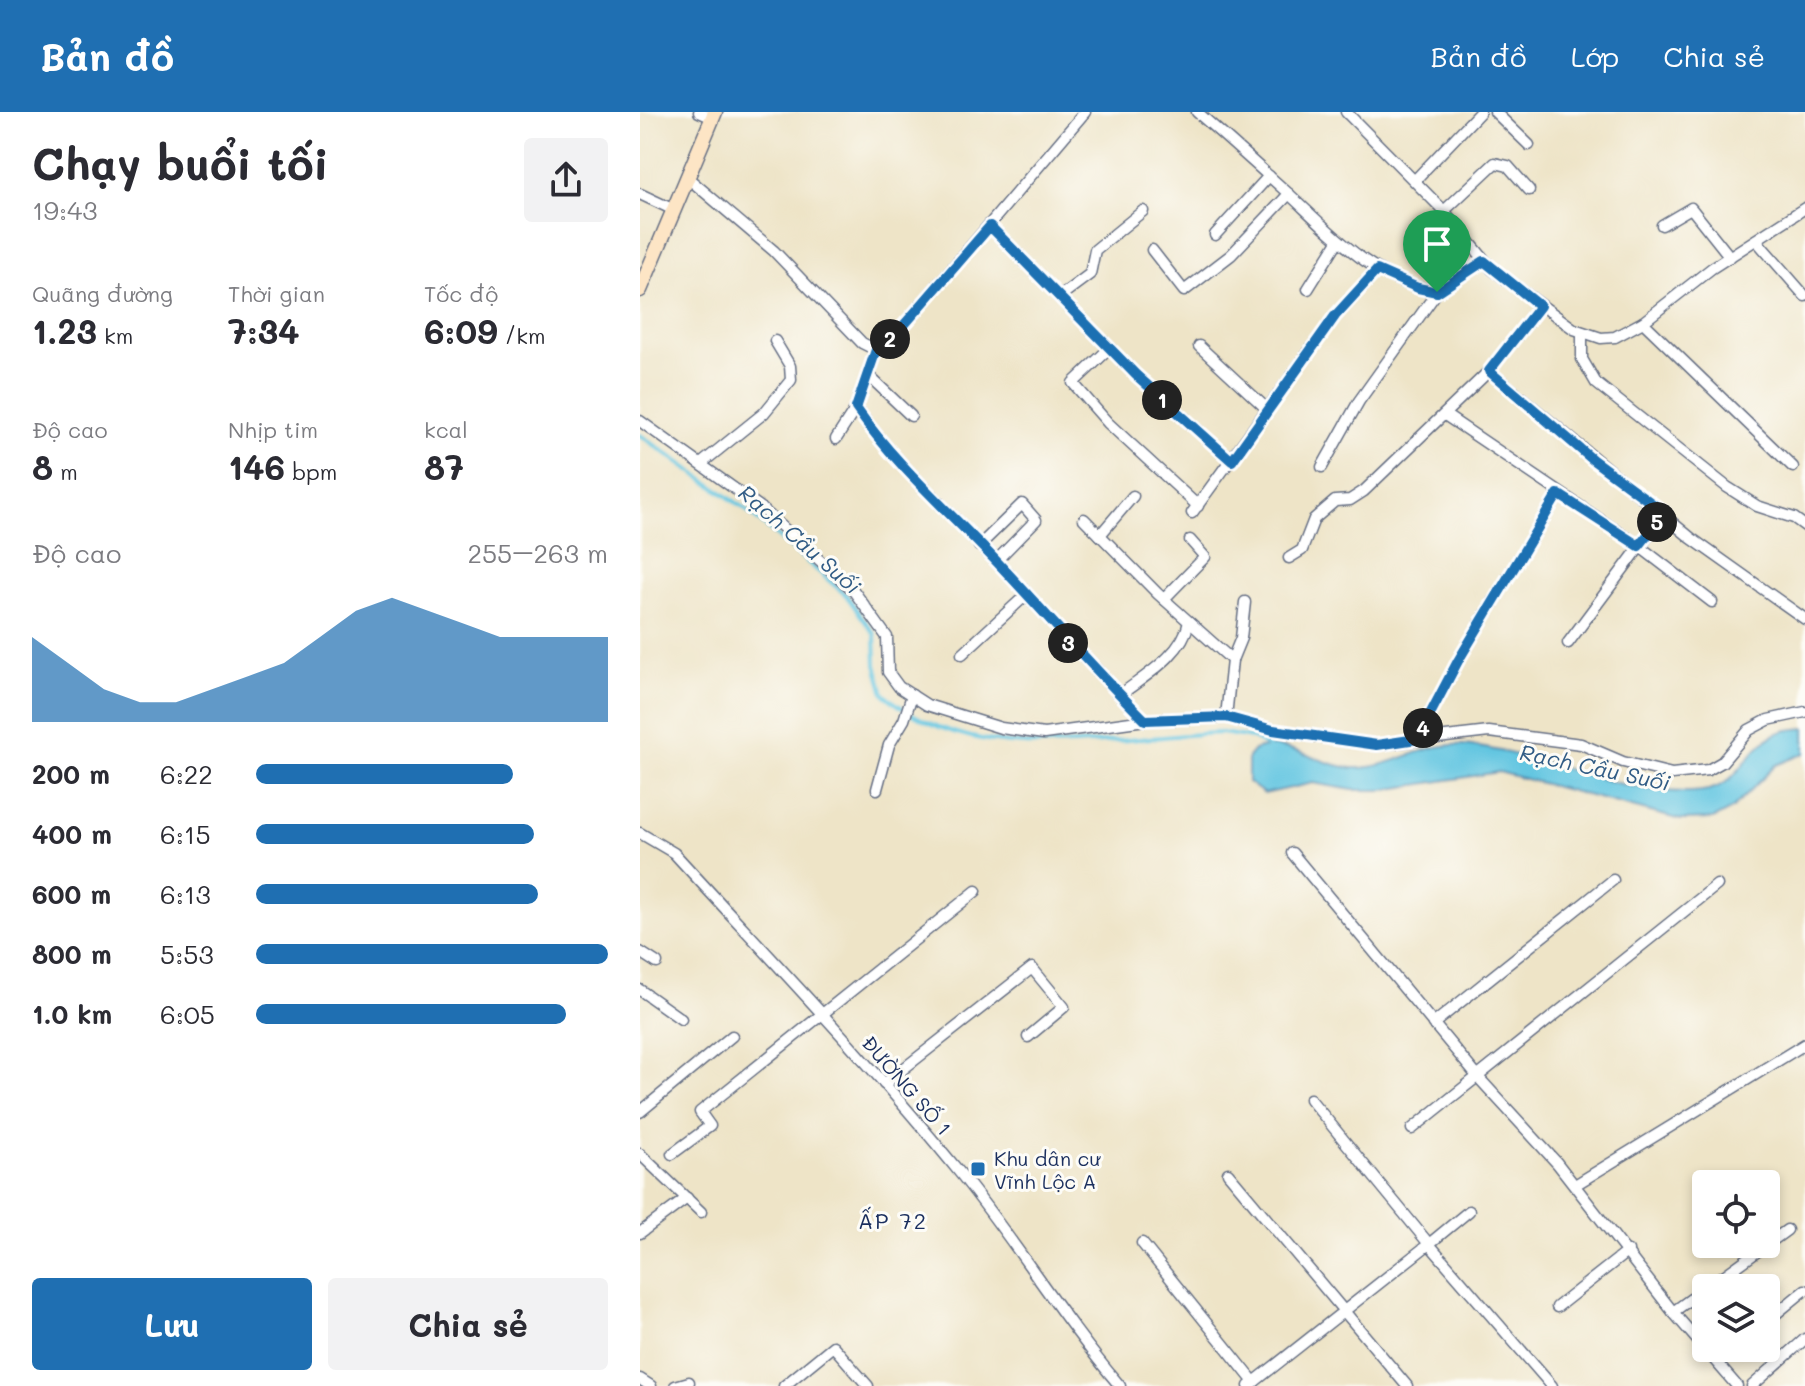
<!DOCTYPE html>
<html lang="vi">
<meta charset="utf-8">
<style>
:root{--surface:#fff;--page:#f2f2f3;--text:#2b2b33;--muted:#7c7c81;--accent:#1f6fb2}
body{margin:0;font-family:Mali,sans-serif;background:var(--page);color:var(--text);height:100vh;display:flex;flex-direction:column;font-size:30px;white-space:nowrap}
*{box-sizing:border-box;margin:0}
p{font-size:26px;color:var(--muted)}
.icon{flex:none;width:44px;height:44px;fill:none;stroke:currentColor;stroke-width:2;stroke-linecap:round;stroke-linejoin:round}
.map{position:relative;flex:1;overflow:hidden}
.drawer{display:flex;flex-direction:column;background:var(--surface);width:640px}
.drawer>*{flex:none}
.fabs{position:absolute;left:1052px;top:1058px;display:grid;gap:16px}
.fabs a{display:grid;place-items:center;width:88px;height:88px;border-radius:8px;background:var(--surface);box-shadow:0 4px 12px #0003;font-size:40px}
.pin{position:absolute;display:grid;place-items:center;width:68px;height:68px;color:#fff;margin:-82px -34px;border-radius:50% 50% 50% 0;rotate:-45deg;box-shadow:0 0 8px #0007}
.pin .icon{rotate:45deg}
.km{position:absolute;width:40px;height:40px;margin:-20px;border-radius:50%;background:#222;color:#fff;font-size:22px;line-height:40px;text-align:center}
.round{display:grid;place-items:center;flex:none;width:84px;height:84px;border-radius:8px;background:var(--page)}
.summary{display:flex;align-items:center;justify-content:space-between;height:136px;padding:0 32px}
h1{font-size:44px;font-weight:700;line-height:60px}
.metrics{display:grid;grid-template-columns:repeat(3,1fr);gap:12px;height:136px;padding:8px 32px}
.metrics div{display:grid;align-content:center}
.metrics b{font-size:34px;font-weight:700}
.metrics small{font-size:22px;font-weight:400}
.metrics p{font-size:22px}
.chart{height:224px;padding:16px 32px}
.chart p{display:flex;justify-content:space-between}
.chart svg{width:100%;height:144px;margin-top:8px;fill:var(--accent);opacity:.7}
.button{display:flex;gap:16px;margin-top:auto;padding:16px 32px}
.button a{flex:1;height:92px;border-radius:8px;background:var(--accent);color:#fff;font-size:32px;font-weight:700;line-height:92px;text-align:center}
.button a+a{background:var(--page);color:var(--text)}
ul{padding:0 32px;list-style:none;font-size:26px}
li{display:grid;grid-template-columns:128px 96px 1fr;align-items:center;height:60px}
li i{height:20px;border-radius:10px;background:var(--accent)}
header{display:flex;align-items:center;gap:48px;box-sizing:border-box;height:112px;padding:0 40px;background:var(--accent);color:#fff}
header strong{font-size:38px}
nav{display:flex;gap:44px;margin-inline-start:auto;font-size:28px}
main{display:flex;flex:1;min-height:0}
.map>svg:first-child{display:block}
</style>
<header>
<strong>Bản đồ</strong>
<nav><a>Bản đồ</a><a>Lớp</a><a>Chia sẻ</a></nav>
</header>
<main>
<section class="drawer">
<div class="summary"><div><h1>Chạy buổi tối</h1><p>19:43</p></div><a class="round"><svg class="icon" aria-label="share" viewBox="0 0 24 24"><path d="M12 15V3M7 8l5-5 5 5M5 13v7h14v-7"/></svg></a></div>
<div class="metrics">
<div><p>Quãng đường</p><b>1.23<small> km</small></b></div>
<div><p>Thời gian</p><b>7:34</b></div>
<div><p>Tốc độ</p><b>6:09<small> /km</small></b></div>
</div>
<div class="metrics">
<div><p>Độ cao</p><b>8<small> m</small></b></div>
<div><p>Nhịp tim</p><b>146<small> bpm</small></b></div>
<div><p>kcal</p><b>87</b></div>
</div>
<div class="chart"><p><span>Độ cao</span>255–263 m</p>
<svg viewBox="0 0 160 44" preserveAspectRatio="none"><path d="M0 44V18L10 26L20 34L30 38L40 38L50 34L60 30L70 26L80 18L90 10L100 6L110 10L120 14L130 18L140 18L150 18L160 18V44z"/></svg>
</div>
<ul>
<li><b>200 m</b>6:22<i style="width:73%"></i></li>
<li><b>400 m</b>6:15<i style="width:79%"></i></li>
<li><b>600 m</b>6:13<i style="width:80%"></i></li>
<li><b>800 m</b>5:53<i style="width:100%"></i></li>
<li><b>1.0 km</b>6:05<i style="width:88%"></i></li>
</ul>
<div class="button"><a>Lưu</a><a>Chia sẻ</a></div>
</section>
<div class="map">
<svg width="1165" height="1274" viewBox="0 0 1165 1274">
<rect width="100%" height="100%" fill="#fdfcf7"/>
<filter id="ink" filterUnits="userSpaceOnUse"><feTurbulence type="fractalNoise" baseFrequency=".0125" numOctaves="2"/><feDisplacementMap in="SourceGraphic" scale="16" xChannelSelector="R" yChannelSelector="G"/><feConvolveMatrix kernelMatrix="1 2 1 2 8 2 1 2 1" color-interpolation-filters="sRGB"/></filter>
<filter id="wash" filterUnits="userSpaceOnUse"><feTurbulence type="fractalNoise" baseFrequency=".006" numOctaves="4" result="noise"/><feDisplacementMap in="SourceGraphic" scale="32" xChannelSelector="R" yChannelSelector="G"/><feGaussianBlur stdDeviation="1.8" result="paint"/><feColorMatrix in="noise" values="0 0 0 0 0 0 0 0 0 0 0 0 0 0 0 0 0 1.4 0 .05"/><feComposite in="paint" operator="in"/></filter>
<g filter="url(#wash)">
<rect width="100%" height="100%" fill="#eee4c7"/>
<path fill="#63c6e1" stroke="#3f7aa0" stroke-width="2" d="M1165,616v25l-29,12 -44,44 -19,10 -32,1 -182,-48 -116,18h-30l-40,-7 -49,11 -16,-12v-25l6,-7c35,-13 62,15 98,18 38,2 74,-27 112,-23 76,8 148,48 225,47 54,0 49,-38 87,-58 9,-5 19,-5 29,-6z"/>
<g fill="none" stroke-linecap="round" stroke-linejoin="round">
<path stroke="#63c6e1" stroke-width="4" d="M0,323l104,73 102,87 29,40 1,30 8,29c93,80 227,42 338,39l30,5 16,8"/>
</g>
</g>
<g filter="url(#ink)">
<g fill="none" stroke-linecap="round" stroke-linejoin="round">
<g stroke="#656e83" stroke-width="13">
<g id="street">
<polyline points="59,0 73,6"/>
<path d="M557,0c31,27 62,55 93,83 44,41 85,86 147,97l47,-31"/>
<polyline points="706,0 804,99 855,51 868,54 889,78"/>
<polyline points="855,0 889,33"/>
<polyline points="48,66 134,139 222,231 236,238 258,220 445,0"/>
<polyline points="776,67 840,0"/>
<polyline points="0,82 34,98"/>
<polyline points="804,99 852,157 934,217 961,226 975,225 1003,210 1072,156 1165,96"/>
<polyline points="1022,113 1051,96 1090,145"/>
<polyline points="350,114 496,263 592,349"/>
<polyline points="575,123 629,64"/>
<polyline points="1116,128 1165,184"/>
<polyline points="512,138 544,179 591,143 649,82"/>
<polyline points="668,177 698,129"/>
<polyline points="419,185 450,162 455,138 503,99"/>
<polyline points="1003,210 1153,355"/>
<polyline points="942,221 942,247 956,271 1087,375 1117,394 1154,406 1165,414"/>
<polyline points="559,234 628,298"/>
<polyline points="470,236 433,271 468,311 558,394"/>
<polyline points="849,259 1051,426 1165,507"/>
<polyline points="229,264 271,304"/>
<path d="M216,296c41,58 94,104 142,155 49,52 96,106 147,157"/>
<polyline points="805,303 999,434 1072,490"/>
<polyline points="0,309 120,395 213,478 247,525 248,560 259,575 287,593 361,616 404,622 505,608 586,605 633,618 737,633 849,620 941,632 983,650 1032,662 1068,658 1082,650 1109,618 1128,608 1165,600"/>
<polyline points="196,327 216,296 236,238"/>
<polyline points="62,351 124,301 151,268 150,254 135,229"/>
<polyline points="682,355 719,289 797,180"/>
<polyline points="552,401 695,204 737,158"/>
<polyline points="444,407 518,482 592,548 586,605"/>
<polyline points="460,423 493,384"/>
<polyline points="339,434 382,392 396,408 356,449"/>
<polyline points="649,446 662,438 674,407 695,389 710,388 724,379 849,259 900,194"/>
<polyline points="524,487 565,445 550,428"/>
<polyline points="928,531 1025,401"/>
<polyline points="322,542 386,483"/>
<polyline points="592,548 601,526 605,490"/>
<path d="M480,583c26,-20 62,-40 69,-73"/>
<polyline points="777,627 818,549 918,382"/>
<polyline points="237,677 249,633 264,608 272,583"/>
<path d="M0,721l34,20c96,105 196,209 286,320 56,69 102,145 160,213"/>
<polyline points="652,741 837,964 917,1051 1033,1200 1066,1176"/>
<polyline points="0,840 17,851"/>
<polyline points="0,878 41,907"/>
<polyline points="793,912 973,768"/>
<polyline points="244,972 392,856 424,895 388,925"/>
<polyline points="670,987 789,1132 829,1099"/>
<polyline points="0,1000 92,924"/>
<polyline points="772,1017 1077,773"/>
<polyline points="0,1042 61,1100"/>
<polyline points="32,1042 70,1014 60,1000 336,779"/>
<polyline points="588,1061 767,1274"/>
<polyline points="935,1073 1165,932"/>
<polyline points="0,1121 47,1086"/>
<polyline points="502,1131 614,1270"/>
<polyline points="1067,1176 1147,1118"/>
<polyline points="917,1195 988,1139"/>
<polyline points="1033,1200 1097,1274"/>
<polyline points="1126,1210 1165,1178"/>
<polyline points="1078,1250 1095,1236"/>
<polyline points="0,1267 11,1274"/>
<polyline points="35,1274 49,1270"/>
<polyline points="144,1274 193,1234 228,1274"/>
<polyline points="609,1274 789,1132 912,1274"/>
<polyline points="1112,1274 1165,1227"/>
</g>
</g>
<g stroke="#656e83" stroke-width="17">
<polyline id="secondary" points="0,178 75,0"/>
</g>
<use href="#street" stroke="#fff" stroke-width="10"/>
<use href="#secondary" stroke="#fde5c5" stroke-width="14"/>
</g>
</g>
<g fill="none" stroke-linecap="round" stroke-linejoin="round" filter="url(#ink)">
<g stroke="#fff" stroke-width="16">
<path id="route" d="M350,114l146,149 96,86 103,-145 42,-46 41,18 19,4 47,-31 56,45 -51,65 104,89 72,53 -26,33 -81,-52 -100,167 -41,78 -40,6 -104,-15 -47,-13 -81,3c-51,-51 -98,-105 -147,-157 -48,-51 -102,-97 -142,-155l20,-58 22,-18z"/>
</g>
<use href="#route" stroke="#1f6fb2" stroke-width="10"/>
</g>
<rect fill="#1f6fb2" stroke="#fdfcf7" stroke-width="3" x="330" y="1049" width="16" height="16" rx="4"/>
<g text-anchor="middle" dominant-baseline="central" stroke-width="6" stroke-linejoin="round" paint-order="stroke">
<g font-size="20" fill="#1b2f5e" stroke="#fdfcf7">
<text transform="translate(267 973) rotate(49)">ĐƯỜNG SỐ 1</text>
</g>
<g font-size="20" fill="#1b2f5e" stroke="#fdfcf7" text-anchor="start">
<text x="354" y="1046">Khu dân cư<tspan x="354" dy="23">Vĩnh Lộc A</tspan></text>
</g>
<g font-size="22" font-style="italic" fill="#315c85" stroke="#fdfcf7">
<text transform="translate(160 427) rotate(41)">Rạch Cầu Suối</text>
<text transform="translate(955 655) rotate(12)">Rạch Cầu Suối</text>
</g>
<g font-size="22" letter-spacing="2" fill="#1b2f5e" stroke="#fdfcf7">
<text x="253" y="1108">ẤP 72</text>
</g>
</g>
</svg>
<div class="fabs">
<a><svg class="icon" aria-label="locate" viewBox="0 0 24 24"><circle cx="12" cy="12" r="6"/><path d="M12 2v4M12 18v4M2 12h4M18 12h4"/></svg></a>
<a><svg class="icon" aria-label="layers" viewBox="0 0 24 24"><path d="M12 4l9 5-9 5-9-5zM3 14l9 5 9-5"/></svg></a>
</div>
<div class="pin" style="left:797px;top:180px;background:#1e9e55"><svg class="icon" aria-label="arrive" viewBox="0 0 24 24"><path d="M6 21V4h12l-3 4 3 4H6"/></svg></div>
<b class="km" style="left:522px;top:288px">1</b>
<b class="km" style="left:250px;top:227px">2</b>
<b class="km" style="left:428px;top:531px">3</b>
<b class="km" style="left:783px;top:616px">4</b>
<b class="km" style="left:1017px;top:410px">5</b>
</div>
</main>
